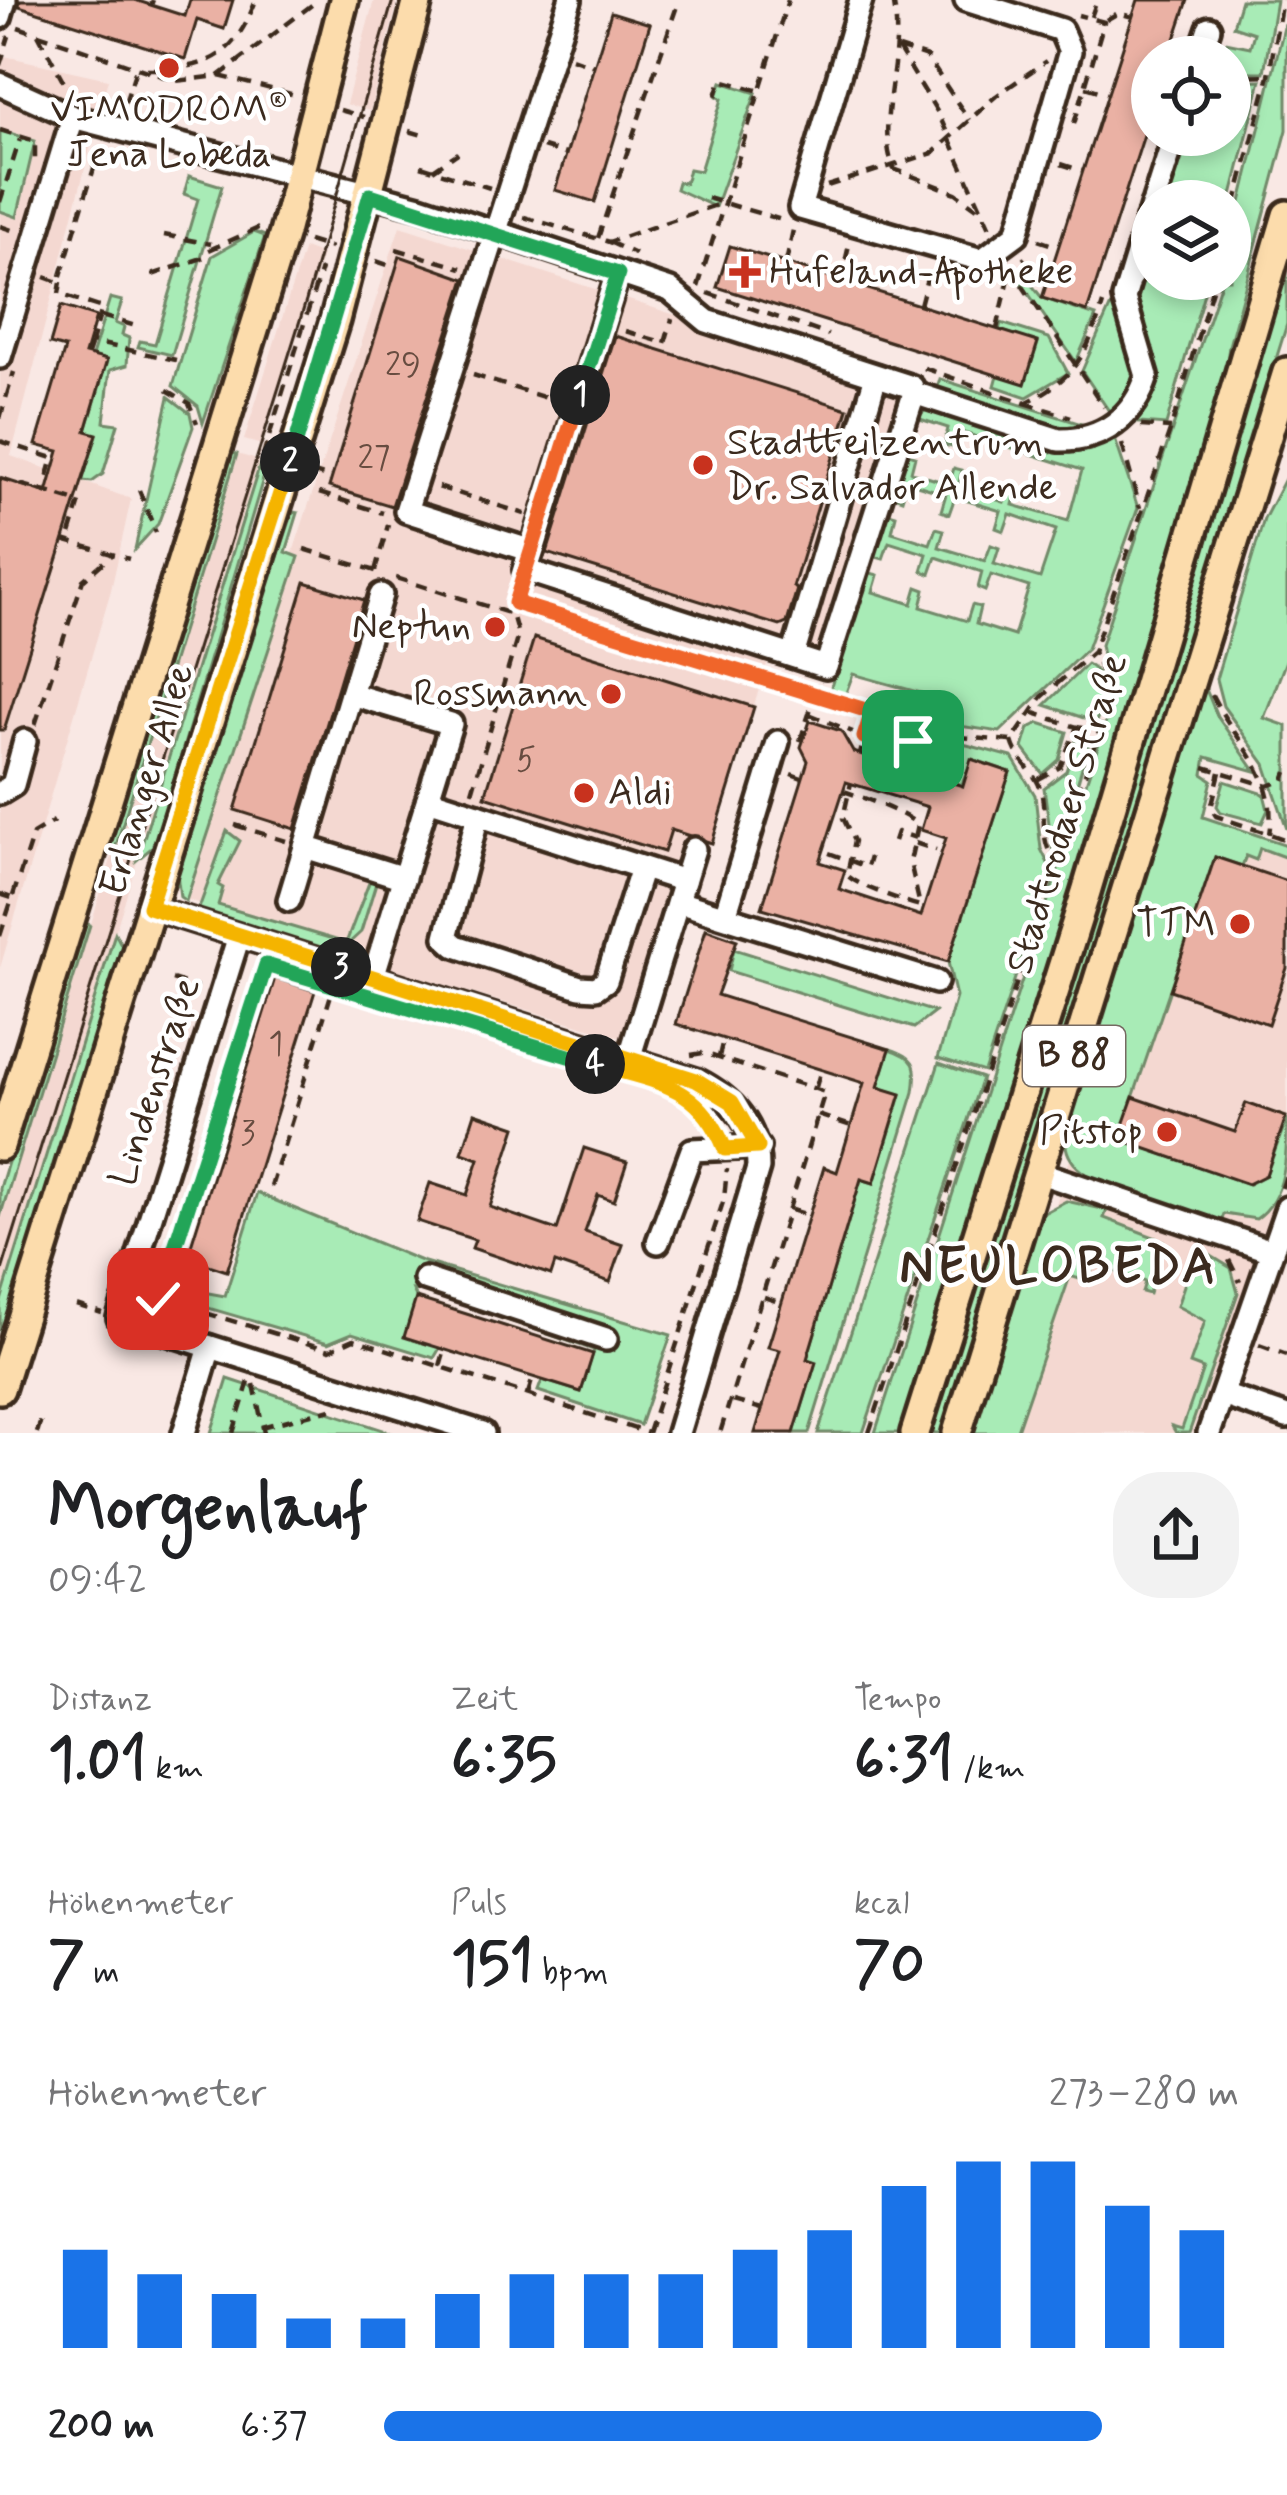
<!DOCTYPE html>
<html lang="de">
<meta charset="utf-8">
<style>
:root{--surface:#fff;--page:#f2f2f2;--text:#202124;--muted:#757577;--accent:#1a73e8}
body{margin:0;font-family:Mynerve,sans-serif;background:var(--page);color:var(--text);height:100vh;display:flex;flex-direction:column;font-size:45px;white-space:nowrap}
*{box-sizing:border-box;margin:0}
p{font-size:39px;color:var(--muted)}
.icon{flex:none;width:66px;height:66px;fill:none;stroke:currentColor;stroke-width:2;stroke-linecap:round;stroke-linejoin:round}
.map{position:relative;height:1433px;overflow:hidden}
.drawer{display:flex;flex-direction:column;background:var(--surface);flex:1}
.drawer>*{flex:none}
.buttons{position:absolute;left:1131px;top:36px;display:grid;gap:24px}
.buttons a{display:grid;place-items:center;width:120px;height:120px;border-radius:50%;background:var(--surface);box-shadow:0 6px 18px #0003;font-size:60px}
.pin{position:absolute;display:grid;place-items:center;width:102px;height:102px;color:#fff;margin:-51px;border-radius:24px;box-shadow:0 6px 18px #0006}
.km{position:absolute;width:60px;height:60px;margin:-30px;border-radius:50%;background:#222;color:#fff;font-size:33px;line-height:60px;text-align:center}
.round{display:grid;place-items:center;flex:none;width:126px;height:126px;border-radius:48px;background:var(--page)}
.head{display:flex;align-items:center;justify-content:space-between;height:204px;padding:0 48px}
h1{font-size:66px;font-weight:800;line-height:90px}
.metrics{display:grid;grid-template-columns:repeat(3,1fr);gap:18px;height:204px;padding:12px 48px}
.metrics div{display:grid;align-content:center}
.metrics b{font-size:60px;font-weight:800}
.metrics small{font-size:33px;font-weight:400}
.metrics p{font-size:33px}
.chart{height:336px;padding:24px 48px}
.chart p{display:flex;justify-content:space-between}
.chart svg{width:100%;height:216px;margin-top:12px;stroke:var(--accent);stroke-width:6}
ul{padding:0 48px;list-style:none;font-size:39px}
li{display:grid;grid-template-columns:192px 144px 1fr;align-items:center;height:90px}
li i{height:30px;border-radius:15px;background:var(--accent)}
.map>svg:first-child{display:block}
</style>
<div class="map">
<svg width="1287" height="1433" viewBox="0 0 1287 1433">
<rect width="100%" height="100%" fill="#f9e8e4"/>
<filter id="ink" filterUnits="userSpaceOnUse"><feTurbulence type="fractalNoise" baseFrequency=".00833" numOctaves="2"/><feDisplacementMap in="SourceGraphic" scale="24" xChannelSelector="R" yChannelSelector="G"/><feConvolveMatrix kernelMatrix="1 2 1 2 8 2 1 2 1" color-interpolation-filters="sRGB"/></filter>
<g filter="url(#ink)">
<g fill="#f4d8d1">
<polygon points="374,0 398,0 370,111 346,104"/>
<polygon points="0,55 108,79 11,456 131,499 111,590 0,968"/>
<polygon points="400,226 905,389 813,678 767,664 646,1045 398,971 180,897"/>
<polygon points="304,248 322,255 262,445 244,440"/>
<polygon points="237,454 261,461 0,1304 0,1217"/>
<polygon points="1177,819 1287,858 1287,1168 1192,1433 984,1433"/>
</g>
<g fill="#a8ebb6" stroke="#728a6a" stroke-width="3">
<polygon points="1241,0 1276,0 1264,72 1230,72 1230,57 1204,57 1226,42 1250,47 1254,33 1233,26"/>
<polygon points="1287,15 1287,130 1229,346 1221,407 903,1433 875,1433 1112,703 1101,645 1222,279 1230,279 1230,247"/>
<polygon points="1261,80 1230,203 1160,201 1179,135 1230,135 1230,81"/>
<polygon points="722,82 756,93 715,207 676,189 678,182 685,183 689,169 700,171 722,99 717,96"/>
<polygon points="0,130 35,141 17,217 0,211"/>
<polygon points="189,176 222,186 172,355 138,347 140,341 155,344 198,199 184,194"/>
<polygon points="1152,231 1152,279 1208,279 1166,425 1126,422 1146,402 1133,302"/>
<polygon points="254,232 265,236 203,423 198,406 173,386 212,256"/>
<polygon points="1287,264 1287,324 942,1433 929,1433 1154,715"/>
<polygon points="1024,275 1042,298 1096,316 1076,362 1019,280"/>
<polygon points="110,298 122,301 115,323 124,327 122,335 129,338 127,365 110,370 104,422 118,424 103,474 92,482 82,481 97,435 86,431 107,361 92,356"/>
<polygon points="1111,305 1122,312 1143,381 1113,417 1082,371"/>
<polygon points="1001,323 1049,338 1068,373 1027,397 995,386 998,375 1025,383 1038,343 999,330"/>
<polygon points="940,379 1094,428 1071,438 935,396"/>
<polygon points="169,397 190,413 193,427 158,524 135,549"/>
<polygon points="931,405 1057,447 1077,450 1113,433 1138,508 1087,649 1000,732 932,722 936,697 853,674 844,698 829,693 867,572 878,575 873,592 912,604 917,587 925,590 921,607 967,621 972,605 980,607 976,624 1014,636 1029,587 991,575 985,591 978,588 982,572 936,557 930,574 922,571 927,554 889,542 883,559 869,555 883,511 896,515 892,532 930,544 936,528 944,530 939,547 985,561 991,545 999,548 994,564 1040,578 1056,530 1010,514 1004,531 996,528 1001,511 955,497 949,514 941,511 946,494 907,482 902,499 888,494 901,451 915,456 911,472 949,484 954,468 962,470 958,487 1004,502 1009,485 1017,488 1013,505 1068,521 1082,470 958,431 952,447 944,445 948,428 917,418"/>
<polygon points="228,452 237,454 114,852 106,846"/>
<polygon points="261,461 268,462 154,846 137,860"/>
<polygon points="1287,475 1287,658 1264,718 1287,726 1287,829 1265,764 1223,706 1216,679 1264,519"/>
<polygon points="293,512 298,513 286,552 299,557 186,901 180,897 177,874 194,806"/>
<path d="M1087,664c23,12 17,37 9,58l-51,-17z"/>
<path d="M1203,682l14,34 38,55 -49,-14 -3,17 9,6 -9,37 84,28v13l-27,-10 -4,12 -10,-4 -4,10 -27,-9 -96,282 130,45 17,-9 21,-57c0,35 0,80 -31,101l-32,-5 -3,8c-35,-12 -132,-32 -150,-63 -8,-12 -5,-24 -4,-38z"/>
<polygon points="1039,723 1067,732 1059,760 1043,774 1023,748 1029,728"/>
<polygon points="1082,737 1090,739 1058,852 1053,852 1044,788 1066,771 1076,740"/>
<polygon points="941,738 1012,757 1035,795 1041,849 1051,869 984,1072 938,1058 956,997 948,962 1010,772 972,759 962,785 871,758 875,744 938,743"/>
<polygon points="1224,781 1264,794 1268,810 1262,823 1221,812 1217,806"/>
<polygon points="227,831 240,841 218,885 223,888 218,905 346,943 370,880 376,883 361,932 336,955 198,911"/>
<polygon points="82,922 90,925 0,1217 0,1188"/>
<polygon points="115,933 122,946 0,1339 0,1304"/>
<polygon points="734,949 935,1012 914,1028 729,971"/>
<path d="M890,1049c26,8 28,17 24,43l-105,341h-15l22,-71 -9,-3 54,-180 13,4 27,-88 -23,-8z"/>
<polygon points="939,1063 982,1078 863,1433 818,1433"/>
<polygon points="257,1193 421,1261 671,1335 640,1425 538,1391 542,1380 581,1392 594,1350 433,1294 413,1290 440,1348 434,1358 352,1333 328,1343 174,1298 187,1289 225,1296"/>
<polygon points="1066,1201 1107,1210 1104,1218 1164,1241 1149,1294 1142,1292 1145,1282 1095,1264 1086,1281 1070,1276 1016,1433 969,1433 1033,1227 1042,1214"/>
<polygon points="1203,1251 1231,1268 1238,1293 1189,1433 1176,1433 1172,1426 1182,1429 1203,1369 1190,1364 1205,1321 1177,1306 1194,1256"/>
<polygon points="228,1379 392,1433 211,1433"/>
</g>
<g fill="#eab1a4" stroke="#3b2a1e" stroke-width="3" fill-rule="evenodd">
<polygon points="20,0 135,0 185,16 190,0 233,0 224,29 197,20 185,59 19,6"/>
<polygon points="1138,0 1188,0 1169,57 1152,57 1152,110 1087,312 1042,298"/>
<polygon points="611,12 650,24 595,202 555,190"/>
<polygon points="730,246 1038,342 1025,384 717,287"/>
<polygon points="400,256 465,279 392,506 329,487"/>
<polygon points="61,306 96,317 85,354 107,360 86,431 97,434 4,730 0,730 0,478 47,493 59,451 36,445 65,348 50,344"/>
<polygon points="615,336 848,409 793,587 797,589 787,623 780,626 547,553"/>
<polygon points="305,582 364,600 295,829 235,810"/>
<polygon points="534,638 754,707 712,843 671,830 664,852 485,796"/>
<path d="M810,721l31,10 12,21 110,34 8,-27 39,13 -62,190 -186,-54 46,-147 -7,-14zM846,782l82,25 -7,23 25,8 -25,78 -82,-27 6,-19 -25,-8z"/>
<polygon points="1215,857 1287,881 1287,968 1268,1024 1170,990"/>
<polygon points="706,929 737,940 717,995 890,1049 878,1087 901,1094 874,1183 861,1179 807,1359 816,1362 794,1433 755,1433 780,1350 768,1347 824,1167 837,1172 864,1083 676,1024"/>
<polygon points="275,978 315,991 227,1271 187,1258"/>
<polygon points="1133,1097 1235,1132 1246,1103 1286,1117 1266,1175 1248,1184 1118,1139"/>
<polygon points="475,1113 516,1127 490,1207 557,1230 584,1148 627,1162 614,1201 598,1195 585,1232 623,1245 610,1282 555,1263 551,1275 472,1248 475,1240 417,1221 430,1183 467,1195 479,1159 462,1153"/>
<polygon points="416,1298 593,1354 581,1392 404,1337"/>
</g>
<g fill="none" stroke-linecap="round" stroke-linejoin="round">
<g stroke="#3b2a1e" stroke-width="30">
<g id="minor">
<polyline points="570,0 406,511 532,551 618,274"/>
<polyline points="861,0 800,208 982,260 1017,234 1070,51 1061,30 966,0"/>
<polyline points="0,17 5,0"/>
<polyline points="1199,57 1209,28"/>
<polyline points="0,84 73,117 420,207 670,290 707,321 912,387 914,393 826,667 525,570 532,551"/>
<polyline points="1154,201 1175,135"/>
<polyline points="0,357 73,117"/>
<path d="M914,393l145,47c44,1 75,-23 88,-64l-23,-78 28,-92"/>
<polyline points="793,656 876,376"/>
<polyline points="351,694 381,595"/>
<polyline points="0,793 13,785 25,741"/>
<polyline points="428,799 684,881"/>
<polyline points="478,815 446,937 456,946 580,987 596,988 606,981 642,868"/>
<polyline points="289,900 305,847"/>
<polyline points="678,902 936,982"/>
<path d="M149,907l547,173c36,18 62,46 62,88l-80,265"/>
<polyline points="725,916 778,742"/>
<polyline points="239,936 119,1318 483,1433"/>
<polyline points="373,977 451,724 351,694 305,847 404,878"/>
<polyline points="629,1059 694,849"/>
<polyline points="1038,1172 1271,1251"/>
<polyline points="658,1242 692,1150 758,1147"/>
<polyline points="425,1279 606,1339"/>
<polyline points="1223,1395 1287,1417"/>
<polyline points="184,1433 210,1347"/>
<polyline points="1209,1433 1287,1208"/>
</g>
</g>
<g stroke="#3b2a1e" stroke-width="36">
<g id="major">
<polyline points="0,1146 284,233 344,0"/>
<polyline points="0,1389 335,320 418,0"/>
<polyline points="915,1433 1086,892 1287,215"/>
<polyline points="957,1433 1287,372"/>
</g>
</g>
<g stroke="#3b2a1e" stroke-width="4.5" stroke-dasharray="12 9" stroke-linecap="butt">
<path d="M893,0c13,58 -19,122 1,169l62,24 21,15"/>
<polyline points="151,5 153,0"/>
<polyline points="1091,17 1097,0"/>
<polyline points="1106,20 1118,13 1133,17"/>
<polyline points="18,27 176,81 219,76 313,4"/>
<polyline points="38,34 66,86"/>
<polyline points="898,48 938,113 991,230"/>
<polyline points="898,48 927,57 969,120"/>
<polyline points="571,58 594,66"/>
<polyline points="0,65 9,36"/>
<path d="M147,69c60,1 87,-11 109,-69"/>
<polyline points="219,76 295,95"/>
<polyline points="1230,76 1269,75"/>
<polyline points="1086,87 1108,94"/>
<polyline points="716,96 721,80 757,90"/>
<polyline points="125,103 136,69"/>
<polyline points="340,110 364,117"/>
<polyline points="1074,124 1104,22 1078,15"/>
<polyline points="0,130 35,141 35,165"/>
<polyline points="409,131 429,137"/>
<polyline points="543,147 566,154"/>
<polyline points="1061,164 1083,171"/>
<polyline points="421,166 490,188"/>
<polyline points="433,170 458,153"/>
<polyline points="827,186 933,153 996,96 1046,61"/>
<polyline points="707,198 782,220"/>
<polyline points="0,202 20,139"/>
<polyline points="524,217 609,242 719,204"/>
<polyline points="1230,225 1269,75 1282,0"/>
<polyline points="0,226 15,231"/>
<polyline points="164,235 211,244"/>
<polyline points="598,238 679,0"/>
<polyline points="1038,240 1059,247"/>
<polyline points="308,241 331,248"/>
<polyline points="609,242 635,254"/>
<polyline points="396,249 462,268"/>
<polyline points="209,250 263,226"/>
<polyline points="376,261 391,266"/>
<polyline points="786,263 794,225"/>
<polyline points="1010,267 1104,407"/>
<polyline points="1006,272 1025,258"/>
<polyline points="152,275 208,256"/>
<polyline points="45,277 59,282 98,155 111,150"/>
<polyline points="841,280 849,245"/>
<polyline points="61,282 59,294 102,308 92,342 176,360"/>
<polyline points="698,287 788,0"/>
<polyline points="708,293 828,335"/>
<polyline points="920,305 930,267"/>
<polyline points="101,316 136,326"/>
<polyline points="997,329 1011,270"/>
<polyline points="625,331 665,343 672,319"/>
<polyline points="88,354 92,342"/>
<path d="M924,368l101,35c49,-24 62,-48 78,-99"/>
<polyline points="473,375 559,402"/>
<polyline points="167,390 189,403 197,423"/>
<polyline points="1025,403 1071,417"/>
<polyline points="0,418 14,372"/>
<polyline points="1141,426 1171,428"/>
<polyline points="0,441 53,458 47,479"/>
<polyline points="1122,444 1140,508"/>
<polyline points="263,456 321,269"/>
<polyline points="311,472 324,476"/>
<polyline points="0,478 80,502 68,541"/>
<polyline points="438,487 525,514"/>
<polyline points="139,490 156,533"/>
<polyline points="319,493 383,513"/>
<polyline points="63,540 129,559"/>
<polyline points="304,549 379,572"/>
<polyline points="375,571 388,525"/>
<polyline points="396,578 512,614 519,592"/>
<polyline points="515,603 958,737 1012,741 1042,697 1093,652 1171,428 1215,279"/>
<path d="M1212,695c24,49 67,79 57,139"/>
<polyline points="1031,712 1077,727 1060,767 1037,780"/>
<polyline points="877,713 883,695 907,702 909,695 932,702 924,726"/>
<polyline points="809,714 877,742 930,740 933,730"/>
<polyline points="35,725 83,580 113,554"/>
<polyline points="1077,727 1091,730"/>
<polyline points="800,741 819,684"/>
<path d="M1012,741c5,18 16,25 25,40 14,24 -3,63 22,82"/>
<polyline points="860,754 872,712"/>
<polyline points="1204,767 1268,786 1284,780 1287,772"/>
<polyline points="1220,772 1211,808 1216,816 1287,840"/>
<polyline points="791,774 802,778"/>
<path d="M843,791c17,5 65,23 75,34l-8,37 10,44c-17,-5 -63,-20 -73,-31l7,-34 -11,-23 8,-35"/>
<polyline points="472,792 518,635 512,614"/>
<polyline points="235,825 286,841"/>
<polyline points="894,841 897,832 916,838"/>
<polyline points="915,843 936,850"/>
<polyline points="829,853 867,867 870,857"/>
<polyline points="0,894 12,898"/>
<polyline points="0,936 33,834 54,821"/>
<polyline points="172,979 198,987"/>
<polyline points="691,1055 703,1053 825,1092 720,1433"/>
<polyline points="719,1057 723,1039"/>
<polyline points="816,1087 821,1069"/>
<polyline points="818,1115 851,1126"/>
<polyline points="271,1187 334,985"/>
<polyline points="1282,1188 1287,1173"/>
<polyline points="791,1210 809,1215"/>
<polyline points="1229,1260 1240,1282"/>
<polyline points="145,1295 330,1350 354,1339 648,1433"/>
<polyline points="764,1297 782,1303"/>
<polyline points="76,1305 102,1313"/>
<polyline points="155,1307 267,966"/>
<polyline points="1259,1345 1287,1355"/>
<polyline points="440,1366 445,1349"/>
<polyline points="254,1384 264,1433"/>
<polyline points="528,1394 533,1377"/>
<polyline points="733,1401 762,1409"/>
<polyline points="261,1427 331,1409"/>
<polyline points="37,1433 43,1413"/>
<polyline points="233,1433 249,1381"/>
<polyline points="648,1433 724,1199 727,1169"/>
<polyline points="869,1433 1108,704 1107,684 1093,652"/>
</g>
<use href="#minor" stroke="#fff" stroke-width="21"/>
<use href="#major" stroke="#fcdcac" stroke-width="27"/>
<polyline stroke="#3b2a1e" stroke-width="3" points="0,1277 306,301 393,0"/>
</g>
</g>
<g fill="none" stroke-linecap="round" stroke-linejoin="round" filter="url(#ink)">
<g stroke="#fff" stroke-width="24">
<polyline id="split-1" points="580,395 515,603 872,712 864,737 913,741"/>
</g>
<g stroke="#fff" stroke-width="24">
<polyline id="split-2" points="290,462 370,195 618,274 580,395"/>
</g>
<g stroke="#fff" stroke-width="24">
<polyline id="split-3" points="290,462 149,907 341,967"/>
</g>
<g stroke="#fff" stroke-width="24">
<path id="split-4" d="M341,967l355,113 36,22 26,45 -33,2c-26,-66 -68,-66 -130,-85"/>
</g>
<g stroke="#fff" stroke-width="24">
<polyline id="split-5" points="158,1299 266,965 595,1064"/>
</g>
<use href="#split-1" stroke="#f0652b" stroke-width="15"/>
<use href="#split-2" stroke="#22a559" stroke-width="15"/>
<use href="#split-3" stroke="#f5b400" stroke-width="15"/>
<use href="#split-4" stroke="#f5b400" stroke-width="15"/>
<use href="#split-5" stroke="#22a559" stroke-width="15"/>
</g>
<g fill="#c8321e" stroke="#fff" stroke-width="4.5">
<circle cx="169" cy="68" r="12"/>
<path d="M739 254h12v12h12v12h-12v12h-12v-12h-12v-12h12z"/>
<circle cx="703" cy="465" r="12"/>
<circle cx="495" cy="627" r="12"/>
<circle cx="611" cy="694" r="12"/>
<circle cx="584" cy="793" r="12"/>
<circle cx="1240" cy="924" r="12"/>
<circle cx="1167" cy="1132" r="12"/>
</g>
<g text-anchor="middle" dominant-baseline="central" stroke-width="9" stroke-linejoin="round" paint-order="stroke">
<g font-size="33" fill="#674c40">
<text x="403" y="366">29</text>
<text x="374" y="459">27</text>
<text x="526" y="761">5</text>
<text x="276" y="1045">1</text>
<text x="248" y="1134">3</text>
</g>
<rect fill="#fff" stroke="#766a62" stroke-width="3" x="1023" y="1026" width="102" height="60" rx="9"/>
<g font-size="36" font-weight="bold" fill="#3b2a1e">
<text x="1074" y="1056">B 88</text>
</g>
<g font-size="39" fill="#3b2a1e" stroke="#fff" text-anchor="end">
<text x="169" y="110" text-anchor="middle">VIMODROM®<tspan x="169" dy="45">Jena Lobeda</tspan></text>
<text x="769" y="272" text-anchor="start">Hufeland-Apotheke</text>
<text x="727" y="443" text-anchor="start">Stadtteilzentrum<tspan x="727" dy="45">Dr. Salvador Allende</tspan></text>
<text x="471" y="627">Neptun</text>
<text x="587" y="694">Rossmann</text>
<text x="608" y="793" text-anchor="start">Aldi</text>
<text x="1216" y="924">TTM</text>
<text x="1143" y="1132">Pitstop</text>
</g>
<g font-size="39" fill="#3b2a1e" stroke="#fff">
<text transform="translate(148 780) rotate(-73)">Erlanger Allee</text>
<text transform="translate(1068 814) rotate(-73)">Stadtrodaer Straße</text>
<text transform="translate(156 1082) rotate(-72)">Lindenstraße</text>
</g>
<g font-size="51" font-weight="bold" letter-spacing="3" fill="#3b2a1e" stroke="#fff">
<text x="1059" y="1268">NEULOBEDA</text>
</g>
</g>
</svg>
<div class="buttons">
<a><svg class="icon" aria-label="locate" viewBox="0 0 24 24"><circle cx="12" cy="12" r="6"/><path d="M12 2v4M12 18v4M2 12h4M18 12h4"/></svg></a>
<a><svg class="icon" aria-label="layers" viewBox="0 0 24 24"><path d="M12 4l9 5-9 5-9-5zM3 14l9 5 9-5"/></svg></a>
</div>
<div class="pin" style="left:913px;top:741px;background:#1e9e55"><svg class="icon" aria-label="arrive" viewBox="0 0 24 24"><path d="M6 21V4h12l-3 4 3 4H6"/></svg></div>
<div class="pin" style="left:158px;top:1299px;background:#d93025"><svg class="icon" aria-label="check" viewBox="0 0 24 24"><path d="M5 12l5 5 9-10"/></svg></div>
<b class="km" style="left:580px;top:395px">1</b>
<b class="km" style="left:290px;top:462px">2</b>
<b class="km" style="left:341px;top:967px">3</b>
<b class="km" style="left:595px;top:1064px">4</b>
</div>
<section class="drawer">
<div class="head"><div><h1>Morgenlauf</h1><p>09:42</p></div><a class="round"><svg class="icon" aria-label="share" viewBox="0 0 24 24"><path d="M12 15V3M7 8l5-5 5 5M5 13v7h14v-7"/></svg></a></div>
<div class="metrics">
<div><p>Distanz</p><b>1.01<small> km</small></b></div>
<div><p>Zeit</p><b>6:35</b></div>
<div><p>Tempo</p><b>6:31<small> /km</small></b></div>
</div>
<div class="metrics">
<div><p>Höhenmeter</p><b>7<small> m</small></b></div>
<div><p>Puls</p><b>151<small> bpm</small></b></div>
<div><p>kcal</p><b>70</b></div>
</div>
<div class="chart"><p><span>Höhenmeter</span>273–280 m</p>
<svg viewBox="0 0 160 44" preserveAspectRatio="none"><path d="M5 44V24M15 44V29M25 44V33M35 44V38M45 44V38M55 44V33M65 44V29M75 44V29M85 44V29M95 44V24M105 44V20M115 44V11M125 44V6M135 44V6M145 44V15M155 44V20"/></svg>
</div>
<ul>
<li><b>200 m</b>6:37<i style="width:84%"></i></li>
</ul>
</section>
